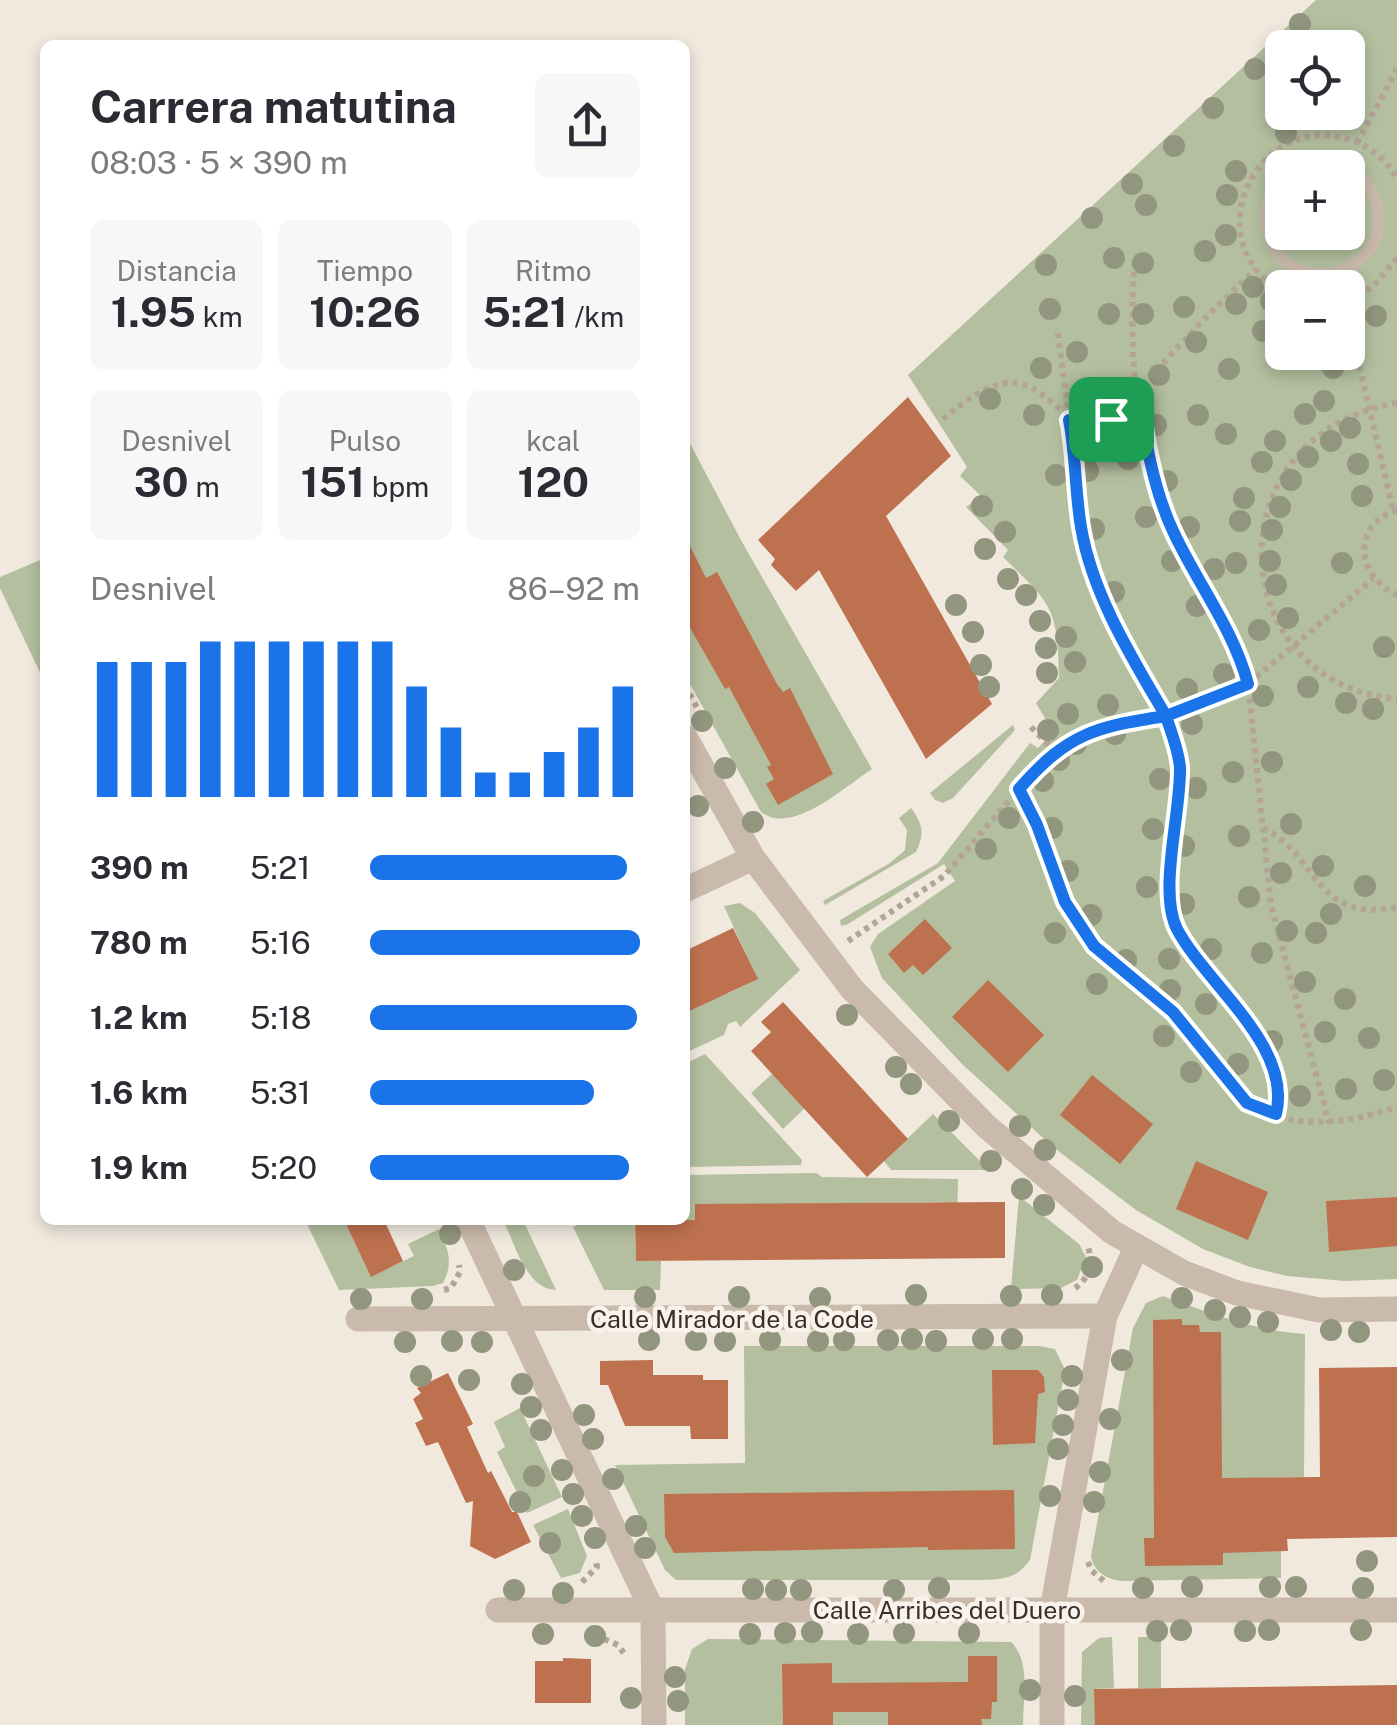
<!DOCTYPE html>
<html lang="es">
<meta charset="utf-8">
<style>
:root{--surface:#fff;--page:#f7f7f7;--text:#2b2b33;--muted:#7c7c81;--accent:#1a73e8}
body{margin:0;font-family:"Public Sans",sans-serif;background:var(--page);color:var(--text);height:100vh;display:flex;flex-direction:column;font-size:38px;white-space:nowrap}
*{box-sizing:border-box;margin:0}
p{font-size:32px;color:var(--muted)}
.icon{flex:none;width:55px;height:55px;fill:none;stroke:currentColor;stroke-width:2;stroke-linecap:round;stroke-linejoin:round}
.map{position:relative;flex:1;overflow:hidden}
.side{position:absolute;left:40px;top:40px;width:650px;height:1185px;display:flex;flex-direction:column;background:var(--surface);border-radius:15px;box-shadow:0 5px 15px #0003}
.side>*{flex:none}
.controls{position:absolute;left:1265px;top:30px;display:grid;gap:20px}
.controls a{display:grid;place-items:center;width:100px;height:100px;border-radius:15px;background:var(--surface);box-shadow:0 5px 15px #0003;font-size:50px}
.pin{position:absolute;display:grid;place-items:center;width:85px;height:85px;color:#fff;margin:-42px;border-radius:20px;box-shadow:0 5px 15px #0006}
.round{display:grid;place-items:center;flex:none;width:105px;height:105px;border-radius:15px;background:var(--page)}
.summary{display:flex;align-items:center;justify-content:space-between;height:170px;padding:0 50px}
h1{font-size:45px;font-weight:700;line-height:75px}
.metrics{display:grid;grid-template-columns:repeat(3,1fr);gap:15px;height:170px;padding:10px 50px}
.metrics div{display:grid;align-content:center;border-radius:15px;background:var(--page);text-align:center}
.metrics b{font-size:42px;font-weight:700}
.metrics small{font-size:28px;font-weight:400}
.metrics p{font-size:28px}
.chart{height:280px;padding:20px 50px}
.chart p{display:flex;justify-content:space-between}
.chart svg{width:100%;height:180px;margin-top:10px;stroke:var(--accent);stroke-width:6}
ul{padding:0 50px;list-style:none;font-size:32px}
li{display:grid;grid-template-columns:160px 120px 1fr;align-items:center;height:75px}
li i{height:25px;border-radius:12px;background:var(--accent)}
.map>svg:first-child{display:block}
</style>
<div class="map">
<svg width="1397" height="1725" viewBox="0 0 1397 1725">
<rect width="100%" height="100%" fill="#f1e9de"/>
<g fill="#b3bf9f" fill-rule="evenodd">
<path d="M1316,0h81v1279l-52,2 -58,-5 -37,-9 -47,-18 -67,-39 -83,-63 -91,-83 -80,-86 -12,-31 8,-13 77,-53 -11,-17 -96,60 -7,2 -1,-6 98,-57 92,-120 8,5 15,-16 -17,-29 23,-25c-1,-71 -7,-73 -56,-121l5,-7 -42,-43 15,-11 -21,-20 7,-9 -59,-92zM1282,48h66v64h-66zM1282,168h66v64h-66zM1282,288h66v64h-66z"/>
<path d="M685,434l57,108 130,227c-28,18 -80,67 -111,43l-76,-137z"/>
<polygon points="45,558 45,683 0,588 0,577"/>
<polygon points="1013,725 1015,730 953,798 943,803 935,800 930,793"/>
<path d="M911,808c12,17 14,25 5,44l-91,53 -2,-4 67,-38 15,-13 2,-20 -8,-12z"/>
<polygon points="740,903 755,913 800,970 740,1027 736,1021 728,1024 724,1035 685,1053 685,1013 718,971 729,993 757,979 724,906"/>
<polygon points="705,1054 802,1160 801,1165 685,1167 685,1064"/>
<polygon points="772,1074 810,1103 783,1129 751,1093"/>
<polygon points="933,1114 989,1170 891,1170 884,1161"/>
<polygon points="816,1173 822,1177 958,1179 957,1227 942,1202 696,1205 695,1228 685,1220 685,1175"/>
<polygon points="1019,1196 1079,1244 1086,1257 1077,1280 1061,1288 1011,1289"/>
<path d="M305,1220h39l27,56 43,-20 -6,-12 31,-15c9,21 15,32 4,54l-10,3 -94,4z"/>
<path d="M503,1220h20l33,70c-30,-1 -41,-46 -53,-70z"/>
<polygon points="586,1220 635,1220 636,1261 661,1261 660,1290 604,1290 573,1227"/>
<path d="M1163,1296c47,17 92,35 142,38l-1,143 -51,1 -6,74 34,-1v27l-159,3c-16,-2 -28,-9 -31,-25l42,-228 13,-25z"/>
<path d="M744,1346h295l16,3 10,21 -35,190c-13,18 -26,19 -47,20h-307l-11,-10 -50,-105 130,-2z"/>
<polygon points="520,1408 562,1497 527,1513 497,1452 505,1447 494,1422"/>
<polygon points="568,1509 587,1556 580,1573 561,1578 533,1525"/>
<polygon points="1112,1637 1114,1688 1095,1689 1095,1725 1081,1725 1082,1652 1099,1638"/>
<rect x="1138" y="1637" width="23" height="51"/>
<path d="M708,1639l303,3c20,19 12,57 12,83h-338v-56l7,-20z"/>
</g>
<g fill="#be714f">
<polygon points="908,397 951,456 886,516 992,704 926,759 819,570 796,591 771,565 775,559 758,540"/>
<polygon points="685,536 706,578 717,572 777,684 783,692 790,688 833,774 778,805 766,784 774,779 767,767 771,765 729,687 725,689 685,619"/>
<polygon points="925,919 952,948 923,975 913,965 904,973 888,954"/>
<polygon points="733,928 758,979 685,1013 685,951"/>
<polygon points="988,980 1044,1035 1008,1072 952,1017"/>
<polygon points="783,1002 908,1139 867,1177 751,1051 771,1032 761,1022"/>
<polygon points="1092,1075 1153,1124 1120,1164 1060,1115"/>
<polygon points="1196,1161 1268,1192 1248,1240 1176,1209"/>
<polygon points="1397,1197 1397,1246 1329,1252 1326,1201"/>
<polygon points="1005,1202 1005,1258 636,1261 635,1220 695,1220 695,1204"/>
<polygon points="344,1220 384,1220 403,1261 371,1277"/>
<polygon points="1182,1319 1182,1325 1199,1325 1200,1332 1221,1332 1222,1478 1320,1477 1319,1368 1397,1367 1397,1537 1287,1539 1288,1551 1223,1553 1223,1565 1145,1566 1144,1538 1154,1538 1153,1320"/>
<polygon points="653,1360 653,1375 703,1375 703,1380 728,1380 728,1439 691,1439 690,1426 625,1426 608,1385 600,1385 600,1361"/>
<polygon points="992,1370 1038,1370 1044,1377 1045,1392 1038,1394 1035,1443 993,1445"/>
<polygon points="448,1373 473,1424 467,1427 488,1473 491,1471 512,1512 517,1512 531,1542 495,1559 470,1546 473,1501 466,1503 438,1442 426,1446 415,1423 423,1419 413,1399 421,1393 417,1388"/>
<polygon points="1014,1490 1015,1549 928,1550 928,1547 674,1553 665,1537 664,1494"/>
<polygon points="968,1656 997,1656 997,1702 992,1702 991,1719 981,1719 982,1725 888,1725 888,1712 833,1712 833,1725 783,1725 782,1664 832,1663 832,1683 968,1682"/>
<polygon points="563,1658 591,1659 591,1703 535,1703 535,1661 563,1661"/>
<polygon points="1397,1685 1397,1725 1095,1725 1094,1689"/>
</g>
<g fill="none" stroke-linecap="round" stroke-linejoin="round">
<g stroke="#b4a495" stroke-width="6" stroke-dasharray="5 5" stroke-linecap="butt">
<polyline points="1357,143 1397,69"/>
<path d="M1135,262c-8,84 1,195 39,271 25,51 59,96 74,151l23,221 58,218"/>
<path d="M1282,291c-90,-49 -23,-190 77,-148 15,7 32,21 38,37"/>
<polyline points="1348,298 1372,288 1397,258"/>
<polyline points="1348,318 1393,510"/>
<path d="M1058,333c4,36 10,71 14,106 5,45 6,92 21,135 23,62 73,123 86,186 11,54 -24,112 -4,165 22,58 119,116 101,189"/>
<path d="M1397,403c-187,31 -174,281 0,296"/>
<path d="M943,419c27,-22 63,-52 97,-26 22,16 25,25 52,35l19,-9 98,-105 47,-45"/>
<path d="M1397,510c-47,15 -40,67 0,85"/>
<polyline points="685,685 701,715"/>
<polyline points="1031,727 1056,752"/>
<path d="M1019,789c25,51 37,115 75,158 24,27 58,43 82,69 18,18 57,78 74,88 46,28 99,19 147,3"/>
<path d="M1263,828c57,27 50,96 134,79"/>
<polyline points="848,941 944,876 1040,765 1070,741 1103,726 1166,716 1248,684 1373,579"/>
<path d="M1075,1288c14,-9 18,-25 13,-41"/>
<polyline points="444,1290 451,1288 460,1272 459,1265"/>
<polyline points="1088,1562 1092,1571 1105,1582"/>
<polyline points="582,1582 597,1567 596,1561"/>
<polyline points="604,1639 618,1645 625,1655"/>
</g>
<path stroke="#c9baab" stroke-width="12" d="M1282,178c-12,14 -18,31 -15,49 12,78 130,51 109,-23 -10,-35 -45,-50 -78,-36"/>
<g stroke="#c9baab" stroke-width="25">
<polyline points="685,737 753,858 852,989 986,1126 1112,1232 1184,1273 1237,1293 1319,1310 1397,1309"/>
<polyline points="685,890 753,858"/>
<polyline points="468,1220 653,1612 654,1725"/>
<polyline points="358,1319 1105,1316"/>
<polyline points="498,1610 1397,1610"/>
<polyline points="1052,1725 1052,1610 1105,1316 1136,1248"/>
</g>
</g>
<g fill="#92967e">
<circle cx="1300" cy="24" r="11"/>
<circle cx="1255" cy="69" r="11"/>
<circle cx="1213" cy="108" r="11"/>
<circle cx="1286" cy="133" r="11"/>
<circle cx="1174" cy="146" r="11"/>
<circle cx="1236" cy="171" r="11"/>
<circle cx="1132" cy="184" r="11"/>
<circle cx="1227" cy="195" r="11"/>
<circle cx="1146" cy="205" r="11"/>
<circle cx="1092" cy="218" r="11"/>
<circle cx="1226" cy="235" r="11"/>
<circle cx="1205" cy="251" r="11"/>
<circle cx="1114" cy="258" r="11"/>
<circle cx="1143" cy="263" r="11"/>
<circle cx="1046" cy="265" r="11"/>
<circle cx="1253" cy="287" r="11"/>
<circle cx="1271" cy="301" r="11"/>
<circle cx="1236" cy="304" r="11"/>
<circle cx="1184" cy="307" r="11"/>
<circle cx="1050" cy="309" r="11"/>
<circle cx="1109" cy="314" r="11"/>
<circle cx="1143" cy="314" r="11"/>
<circle cx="1376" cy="316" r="11"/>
<circle cx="1263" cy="331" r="11"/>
<circle cx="1196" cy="342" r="11"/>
<circle cx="1077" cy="352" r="11"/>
<circle cx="1041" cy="368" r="11"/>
<circle cx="1333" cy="368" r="11"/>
<circle cx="1229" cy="369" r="11"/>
<circle cx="1159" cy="375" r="11"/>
<circle cx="1103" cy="396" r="11"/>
<circle cx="990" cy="399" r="11"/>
<circle cx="1324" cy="401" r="11"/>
<circle cx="1305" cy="414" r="11"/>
<circle cx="1034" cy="415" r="11"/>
<circle cx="1198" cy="415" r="11"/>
<circle cx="1156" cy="425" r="11"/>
<circle cx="1350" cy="428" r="11"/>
<circle cx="1226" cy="434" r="11"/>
<circle cx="1275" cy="441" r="11"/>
<circle cx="1331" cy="441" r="11"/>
<circle cx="1308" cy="457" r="11"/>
<circle cx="1128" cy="459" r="11"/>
<circle cx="1262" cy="462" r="11"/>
<circle cx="1358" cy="464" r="11"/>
<circle cx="1088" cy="471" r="11"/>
<circle cx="1056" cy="475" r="11"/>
<circle cx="1291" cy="480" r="11"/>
<circle cx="1167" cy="481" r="11"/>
<circle cx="1362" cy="496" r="11"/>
<circle cx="1244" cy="498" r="11"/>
<circle cx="982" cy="506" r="11"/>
<circle cx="1280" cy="507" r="11"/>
<circle cx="1146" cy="517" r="11"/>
<circle cx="1240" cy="521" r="11"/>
<circle cx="1189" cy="527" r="11"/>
<circle cx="1094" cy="529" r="11"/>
<circle cx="1272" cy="530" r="11"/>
<circle cx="1005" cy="532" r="11"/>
<circle cx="985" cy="549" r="11"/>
<circle cx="1172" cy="561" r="11"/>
<circle cx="1270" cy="561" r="11"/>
<circle cx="1236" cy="563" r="11"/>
<circle cx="1342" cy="563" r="11"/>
<circle cx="1214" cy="569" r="11"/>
<circle cx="1008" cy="579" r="11"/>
<circle cx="1276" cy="585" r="11"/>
<circle cx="1114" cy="592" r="11"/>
<circle cx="1026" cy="595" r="11"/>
<circle cx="956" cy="605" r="11"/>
<circle cx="1197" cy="606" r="11"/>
<circle cx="1288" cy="618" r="11"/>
<circle cx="1040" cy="621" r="11"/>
<circle cx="1259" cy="630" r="11"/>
<circle cx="973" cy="632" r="11"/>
<circle cx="1066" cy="637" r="11"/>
<circle cx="1384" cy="647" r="11"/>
<circle cx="1046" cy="648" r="11"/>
<circle cx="1075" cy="662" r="11"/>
<circle cx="981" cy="665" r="11"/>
<circle cx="1047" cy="673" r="11"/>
<circle cx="1224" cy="674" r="11"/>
<circle cx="989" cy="687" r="11"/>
<circle cx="1308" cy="687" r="11"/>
<circle cx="1187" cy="689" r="11"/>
<circle cx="1263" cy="696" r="11"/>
<circle cx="1346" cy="703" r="11"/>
<circle cx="1108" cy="705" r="11"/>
<circle cx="1373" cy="709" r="11"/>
<circle cx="1068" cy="714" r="11"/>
<circle cx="702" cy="721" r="11"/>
<circle cx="1192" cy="724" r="11"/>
<circle cx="1048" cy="730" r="11"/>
<circle cx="1115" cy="734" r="11"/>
<circle cx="1076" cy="744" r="11"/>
<circle cx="1059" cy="760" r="11"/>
<circle cx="1272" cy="762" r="11"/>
<circle cx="725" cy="768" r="11"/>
<circle cx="1233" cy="772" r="11"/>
<circle cx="1160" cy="779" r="11"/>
<circle cx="1043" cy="781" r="11"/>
<circle cx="1196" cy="788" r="11"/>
<circle cx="698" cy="806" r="11"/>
<circle cx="1009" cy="818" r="11"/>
<circle cx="753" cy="822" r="11"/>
<circle cx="1291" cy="824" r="11"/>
<circle cx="1052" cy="828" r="11"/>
<circle cx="1153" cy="829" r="11"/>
<circle cx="1239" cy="836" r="11"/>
<circle cx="1184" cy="846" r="11"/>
<circle cx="986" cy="849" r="11"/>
<circle cx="1323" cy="866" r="11"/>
<circle cx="1068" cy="871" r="11"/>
<circle cx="1281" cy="873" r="11"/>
<circle cx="1365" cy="886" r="11"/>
<circle cx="1147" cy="887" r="11"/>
<circle cx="1249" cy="897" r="11"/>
<circle cx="1184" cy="904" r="11"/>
<circle cx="1331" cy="914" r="11"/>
<circle cx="1091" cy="915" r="11"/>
<circle cx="1287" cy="931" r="11"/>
<circle cx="1055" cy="933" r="11"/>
<circle cx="1316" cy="933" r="11"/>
<circle cx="1211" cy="949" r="11"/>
<circle cx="1262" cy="953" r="11"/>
<circle cx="1169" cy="959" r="11"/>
<circle cx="1126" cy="960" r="11"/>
<circle cx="1305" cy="982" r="11"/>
<circle cx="1097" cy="984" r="11"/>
<circle cx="1170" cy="990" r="11"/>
<circle cx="1345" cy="999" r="11"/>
<circle cx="1206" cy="1004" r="11"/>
<circle cx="847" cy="1015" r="11"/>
<circle cx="1325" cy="1032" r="11"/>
<circle cx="1164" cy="1036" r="11"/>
<circle cx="1369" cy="1038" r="11"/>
<circle cx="1272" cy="1041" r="11"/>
<circle cx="1238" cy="1064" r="11"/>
<circle cx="896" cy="1067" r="11"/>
<circle cx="1191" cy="1072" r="11"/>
<circle cx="1384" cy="1080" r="11"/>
<circle cx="911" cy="1084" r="11"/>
<circle cx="1346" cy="1089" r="11"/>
<circle cx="1300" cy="1096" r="11"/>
<circle cx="949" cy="1121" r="11"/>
<circle cx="1020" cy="1126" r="11"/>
<circle cx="1045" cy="1150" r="11"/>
<circle cx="991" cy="1161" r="11"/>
<circle cx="1022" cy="1189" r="11"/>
<circle cx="1044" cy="1205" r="11"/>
<circle cx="450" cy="1234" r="11"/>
<circle cx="1092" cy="1267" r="11"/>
<circle cx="514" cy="1270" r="11"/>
<circle cx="916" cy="1295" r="11"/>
<circle cx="1052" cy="1295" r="11"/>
<circle cx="1011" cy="1296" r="11"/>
<circle cx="645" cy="1297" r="11"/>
<circle cx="739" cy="1297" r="11"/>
<circle cx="820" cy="1298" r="11"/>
<circle cx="1182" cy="1298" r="11"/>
<circle cx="361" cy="1299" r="11"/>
<circle cx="422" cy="1299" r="11"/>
<circle cx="1215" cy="1310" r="11"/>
<circle cx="1240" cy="1317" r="11"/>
<circle cx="1268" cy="1322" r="11"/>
<circle cx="1331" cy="1330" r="11"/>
<circle cx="1359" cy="1332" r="11"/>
<circle cx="912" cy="1339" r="11"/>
<circle cx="983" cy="1339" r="11"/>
<circle cx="1012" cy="1339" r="11"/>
<circle cx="649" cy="1340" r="11"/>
<circle cx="696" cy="1340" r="11"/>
<circle cx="770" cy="1340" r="11"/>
<circle cx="844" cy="1340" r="11"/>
<circle cx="888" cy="1340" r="11"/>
<circle cx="452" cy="1341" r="11"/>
<circle cx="725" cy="1341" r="11"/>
<circle cx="818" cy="1341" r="11"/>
<circle cx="936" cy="1341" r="11"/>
<circle cx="405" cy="1342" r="11"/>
<circle cx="482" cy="1342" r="11"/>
<circle cx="1122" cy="1360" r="11"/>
<circle cx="421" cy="1376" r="11"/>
<circle cx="1072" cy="1376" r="11"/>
<circle cx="469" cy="1380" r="11"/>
<circle cx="522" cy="1384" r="11"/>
<circle cx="1068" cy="1400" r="11"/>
<circle cx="531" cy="1407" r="11"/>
<circle cx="584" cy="1415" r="11"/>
<circle cx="1110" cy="1419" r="11"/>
<circle cx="1063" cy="1425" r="11"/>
<circle cx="541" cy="1430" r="11"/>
<circle cx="593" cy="1439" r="11"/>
<circle cx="1058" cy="1449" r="11"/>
<circle cx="562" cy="1470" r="11"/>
<circle cx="1100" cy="1472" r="11"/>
<circle cx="534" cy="1476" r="11"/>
<circle cx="613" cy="1479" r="11"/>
<circle cx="573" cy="1494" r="11"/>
<circle cx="1050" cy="1496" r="11"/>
<circle cx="520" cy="1502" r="11"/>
<circle cx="1094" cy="1502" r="11"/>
<circle cx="582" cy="1516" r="11"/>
<circle cx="636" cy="1526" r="11"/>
<circle cx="595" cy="1538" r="11"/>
<circle cx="550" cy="1543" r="11"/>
<circle cx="645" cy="1548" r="11"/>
<circle cx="1367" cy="1561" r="11"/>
<circle cx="1192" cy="1587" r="11"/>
<circle cx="1270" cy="1587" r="11"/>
<circle cx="1296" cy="1587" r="11"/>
<circle cx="939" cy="1588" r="11"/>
<circle cx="1143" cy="1588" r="11"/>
<circle cx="1363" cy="1588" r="11"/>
<circle cx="753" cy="1589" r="11"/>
<circle cx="514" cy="1590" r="11"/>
<circle cx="776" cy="1590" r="11"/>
<circle cx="801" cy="1590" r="11"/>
<circle cx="894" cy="1590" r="11"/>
<circle cx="563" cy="1593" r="11"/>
<circle cx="1181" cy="1630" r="11"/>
<circle cx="1269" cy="1630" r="11"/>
<circle cx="1361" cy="1630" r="11"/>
<circle cx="1157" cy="1631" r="11"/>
<circle cx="1245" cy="1631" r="11"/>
<circle cx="812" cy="1632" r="11"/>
<circle cx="785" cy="1633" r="11"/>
<circle cx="904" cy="1633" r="11"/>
<circle cx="969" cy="1633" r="11"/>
<circle cx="543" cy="1634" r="11"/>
<circle cx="750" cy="1634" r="11"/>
<circle cx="858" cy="1634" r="11"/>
<circle cx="595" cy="1636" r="11"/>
<circle cx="675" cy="1677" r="11"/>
<circle cx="1030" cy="1690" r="11"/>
<circle cx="1075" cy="1696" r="11"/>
<circle cx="631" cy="1698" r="11"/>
<circle cx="678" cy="1701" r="11"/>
</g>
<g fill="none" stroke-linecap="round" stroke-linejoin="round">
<g stroke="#fff" stroke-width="20">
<path id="route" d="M1111,419l-19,9 -23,-8c7,35 6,72 12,107 11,67 51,131 85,189 -71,11 -98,17 -147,73l18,36 28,77 29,44 79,66 74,91 29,11c17,-68 -71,-131 -99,-185 -19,-38 4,-116 3,-161 -1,-17 -9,-36 -14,-52l82,-32c-15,-56 -51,-101 -75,-153 -21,-45 -28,-94 -35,-143l-27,31"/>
</g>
<use href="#route" stroke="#1a73e8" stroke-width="12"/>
</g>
<g text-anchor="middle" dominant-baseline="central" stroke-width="9" stroke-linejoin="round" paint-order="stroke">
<g font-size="25" fill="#372f2a" stroke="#f9f3eb">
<text x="732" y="1319">Calle Mirador de la Code</text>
<text x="947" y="1610">Calle Arribes del Duero</text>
</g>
</g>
</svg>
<div class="controls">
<a><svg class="icon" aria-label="locate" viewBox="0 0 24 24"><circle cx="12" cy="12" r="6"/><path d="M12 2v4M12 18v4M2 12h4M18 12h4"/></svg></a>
<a>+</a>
<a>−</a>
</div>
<div class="pin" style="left:1111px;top:419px;background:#1e9e55"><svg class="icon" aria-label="arrive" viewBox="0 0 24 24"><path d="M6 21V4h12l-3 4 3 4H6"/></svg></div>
<section class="side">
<div class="summary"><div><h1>Carrera matutina</h1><p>08:03 · 5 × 390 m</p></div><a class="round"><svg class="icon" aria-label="share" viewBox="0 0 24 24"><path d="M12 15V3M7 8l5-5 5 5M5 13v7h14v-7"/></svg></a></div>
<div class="metrics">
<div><p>Distancia</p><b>1.95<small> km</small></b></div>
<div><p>Tiempo</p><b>10:26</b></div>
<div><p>Ritmo</p><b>5:21<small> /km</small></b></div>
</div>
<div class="metrics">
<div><p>Desnivel</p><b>30<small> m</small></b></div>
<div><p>Pulso</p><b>151<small> bpm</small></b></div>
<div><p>kcal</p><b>120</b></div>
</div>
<div class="chart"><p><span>Desnivel</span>86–92 m</p>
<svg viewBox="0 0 160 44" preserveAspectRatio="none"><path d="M5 44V11M15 44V11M25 44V11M35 44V6M45 44V6M55 44V6M65 44V6M75 44V6M85 44V6M95 44V17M105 44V27M115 44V38M125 44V38M135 44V33M145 44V27M155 44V17"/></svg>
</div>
<ul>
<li><b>390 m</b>5:21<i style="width:95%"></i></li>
<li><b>780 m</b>5:16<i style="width:100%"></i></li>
<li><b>1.2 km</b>5:18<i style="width:99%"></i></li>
<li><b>1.6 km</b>5:31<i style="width:83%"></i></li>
<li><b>1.9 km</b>5:20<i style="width:96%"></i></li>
</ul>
</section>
</div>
